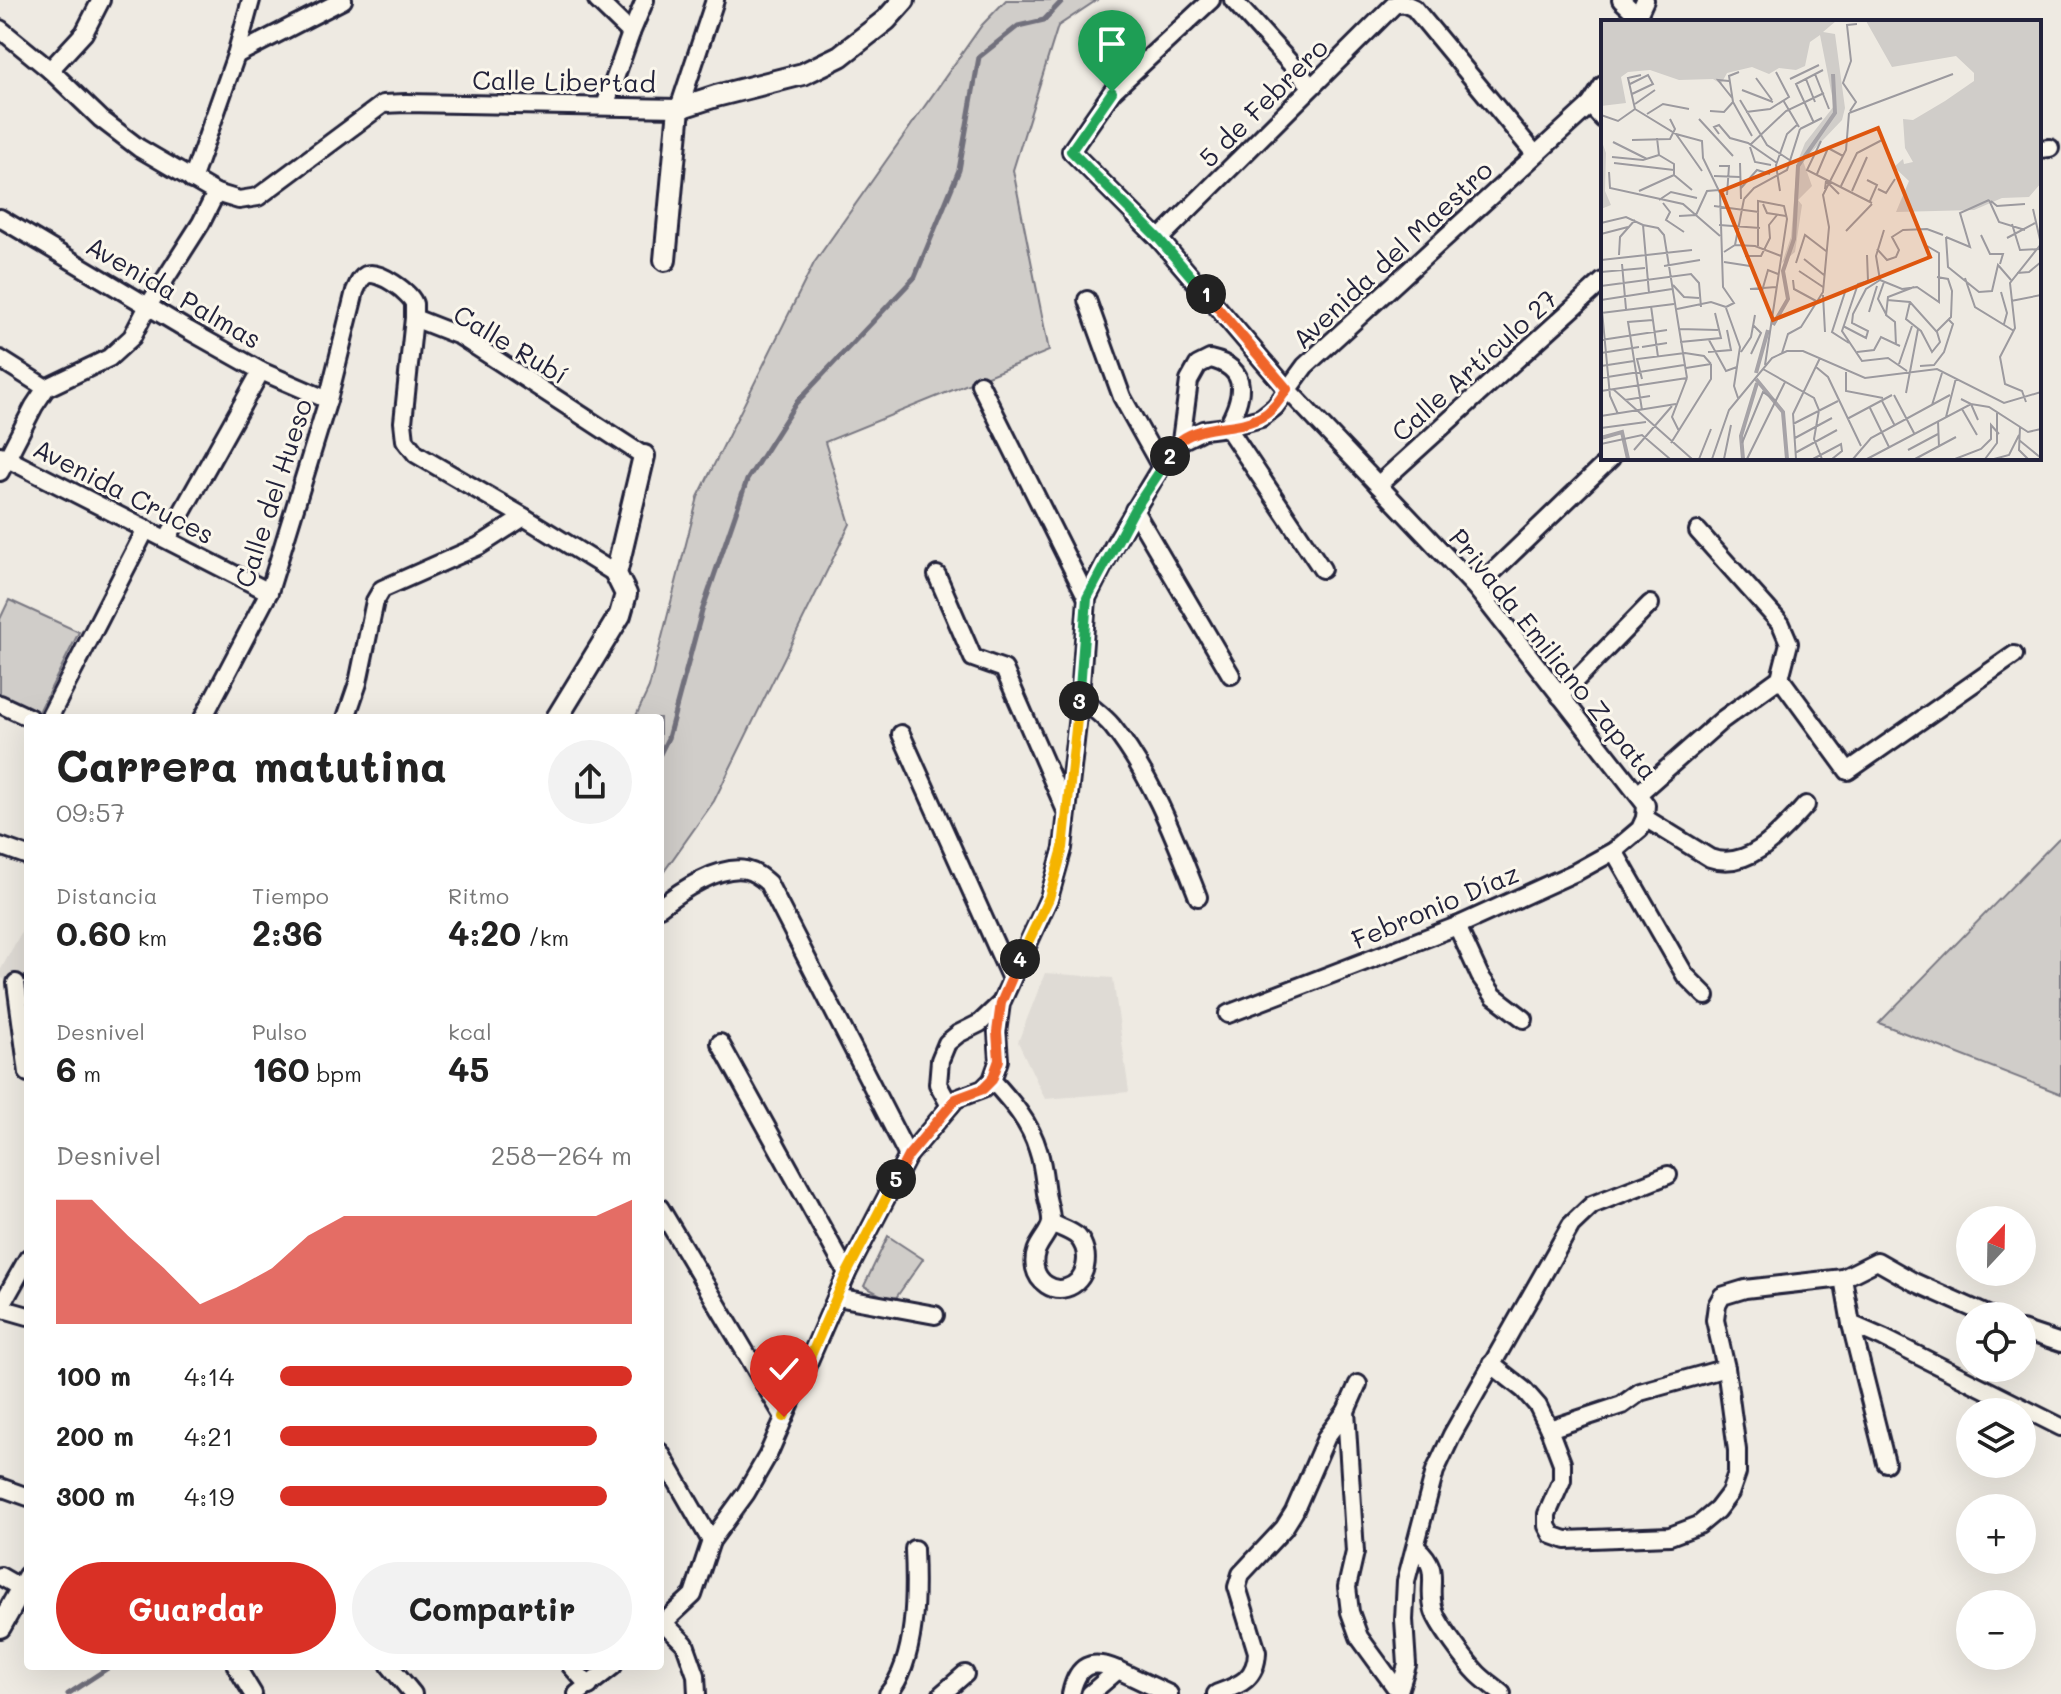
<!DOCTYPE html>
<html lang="es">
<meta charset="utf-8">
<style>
:root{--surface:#fff;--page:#f2f2f2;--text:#222;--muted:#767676;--accent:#d93025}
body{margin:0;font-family:Mali,sans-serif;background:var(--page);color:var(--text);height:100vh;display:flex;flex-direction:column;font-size:30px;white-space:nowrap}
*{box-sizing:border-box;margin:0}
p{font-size:26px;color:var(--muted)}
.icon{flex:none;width:44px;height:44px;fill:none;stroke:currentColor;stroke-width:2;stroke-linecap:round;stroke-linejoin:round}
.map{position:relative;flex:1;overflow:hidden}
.sheet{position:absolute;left:24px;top:714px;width:640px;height:956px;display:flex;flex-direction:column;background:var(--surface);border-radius:8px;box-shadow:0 8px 32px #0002}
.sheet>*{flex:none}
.needle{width:52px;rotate:22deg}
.buttons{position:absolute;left:1956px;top:1206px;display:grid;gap:16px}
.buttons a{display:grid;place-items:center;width:80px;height:80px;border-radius:50%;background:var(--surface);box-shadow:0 8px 32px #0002;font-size:40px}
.pin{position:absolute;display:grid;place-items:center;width:68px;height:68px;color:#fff;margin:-82px -34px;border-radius:50% 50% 50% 0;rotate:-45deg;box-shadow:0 0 8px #0007}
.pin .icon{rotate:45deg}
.km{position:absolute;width:40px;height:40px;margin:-20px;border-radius:50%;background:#222;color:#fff;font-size:22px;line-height:40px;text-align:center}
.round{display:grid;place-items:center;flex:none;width:84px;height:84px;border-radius:42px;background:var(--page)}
.headline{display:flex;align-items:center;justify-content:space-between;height:136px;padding:0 32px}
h1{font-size:44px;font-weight:800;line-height:60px}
.stats{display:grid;grid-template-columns:repeat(3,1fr);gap:12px;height:136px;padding:8px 32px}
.stats div{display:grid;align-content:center}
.stats b{font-size:34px;font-weight:800}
.stats small{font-size:22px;font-weight:400}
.stats p{font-size:22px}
.chart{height:224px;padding:16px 32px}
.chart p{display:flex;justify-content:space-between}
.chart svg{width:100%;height:144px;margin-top:8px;fill:var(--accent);opacity:.7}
.button{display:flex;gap:16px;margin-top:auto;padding:16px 32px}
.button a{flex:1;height:92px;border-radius:48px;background:var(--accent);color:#fff;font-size:32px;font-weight:800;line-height:92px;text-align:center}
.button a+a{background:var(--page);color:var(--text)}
ul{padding:0 32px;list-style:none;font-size:26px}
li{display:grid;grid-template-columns:128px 96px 1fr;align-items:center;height:60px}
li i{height:20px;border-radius:10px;background:var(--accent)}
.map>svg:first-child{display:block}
</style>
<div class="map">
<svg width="2061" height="1694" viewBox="0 0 2061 1694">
<rect width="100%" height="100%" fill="#eeeae2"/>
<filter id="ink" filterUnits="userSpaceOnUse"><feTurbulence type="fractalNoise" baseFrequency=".0125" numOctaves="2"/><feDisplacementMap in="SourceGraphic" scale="16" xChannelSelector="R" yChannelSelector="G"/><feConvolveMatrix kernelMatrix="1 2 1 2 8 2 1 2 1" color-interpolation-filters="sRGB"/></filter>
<g filter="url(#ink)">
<g fill="#dfdbd5">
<polygon points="28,920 28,992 0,977 0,971"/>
<polygon points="1045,973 1113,978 1129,1092 1045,1099 1018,1042"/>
</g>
<g fill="#d0cdc9" stroke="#797882" stroke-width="2">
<polygon points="1006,0 1097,0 1058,26 1013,170 1049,351 825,442 850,524 714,801 660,877 660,718 635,718 649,688 698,497 814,263 982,25"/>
<polygon points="9,600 79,632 38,714 0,698 0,619"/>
<polygon points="2061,837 2061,1094 1879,1023 2058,839"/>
<polygon points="888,1236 923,1259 893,1302 864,1286"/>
</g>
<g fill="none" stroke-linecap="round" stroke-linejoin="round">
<g stroke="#716f7c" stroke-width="5">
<polyline points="660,754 668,738 702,611 747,480 796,403 915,277 959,170 979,57 1018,26 1044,20 1063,0"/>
<polyline points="68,1694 111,1666"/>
</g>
<g stroke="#22223b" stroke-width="22">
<g id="minor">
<polyline points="597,0 631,33"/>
<polyline points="1211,0 1112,92 1071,151 1159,239 1287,389 1476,588 1646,805 1645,818 1640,829 1614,851 1576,872 1457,926 1228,1014"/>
<polyline points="1233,0 1311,86"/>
<polyline points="1621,0 1638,16"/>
<polyline points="1635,22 1645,0"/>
<polyline points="0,29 50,70 101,119 139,148 216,193 239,200 258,197 383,104 406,103 679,108 715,0"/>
<polyline points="236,55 343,0"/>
<polyline points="50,70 84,33 101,0"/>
<polyline points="1590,105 1603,119"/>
<polyline points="605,106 631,33 645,0"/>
<polyline points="2039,149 2050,148"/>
<polyline points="192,180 236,55 251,0"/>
<polyline points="0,218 188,330 261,371 328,400"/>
<polyline points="1159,239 1394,5 1403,3 1414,8 1535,154"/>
<polyline points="1087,300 1122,397 1161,467"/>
<polyline points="414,318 403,422 405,440 416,454 524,517 616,574"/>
<polyline points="0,359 46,388"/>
<polyline points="980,384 1087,598"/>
<path d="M1181,441l8,-60 9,-16 12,-6c41,9 33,39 17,68l95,142"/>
<polyline points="0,455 269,592"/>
<polyline points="0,472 34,406 46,388 109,358 132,337 148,306 201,223 216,193"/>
<polyline points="1378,485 1603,281"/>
<polyline points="1134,510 1231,675"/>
<polyline points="167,539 261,371"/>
<polyline points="937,575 973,658 1004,669 1066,811"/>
<polyline points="1476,588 1611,458"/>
<polyline points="1780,678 1848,771 2014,655"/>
<polyline points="1560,696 1650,604"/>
<path d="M1080,697c10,10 23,18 32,29 40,50 63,112 86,171"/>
<polyline points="0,704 30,718"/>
<polyline points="49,718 146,529"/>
<path d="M203,718l66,-126 59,-192 27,-109c3,-6 5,-13 11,-16 12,-6 45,18 48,29 0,1 0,12 0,14l46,18 184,120"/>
<polyline points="346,718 358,683 375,601 382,589 479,546 524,517"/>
<polyline points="901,734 1011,979"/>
<polyline points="1638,794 1722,720 1780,678 1789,643 1781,624 1698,531"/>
<path d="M1645,818l65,40c39,14 73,-28 96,-53"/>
<polyline points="0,846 28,856"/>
<polyline points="1614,851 1685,975 1706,996"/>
<path d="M660,907c20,-16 59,-42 86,-37 9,2 15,7 22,13l140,273"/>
<polyline points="1457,926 1480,976 1494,996 1524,1019"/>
<polyline points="16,983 28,1073"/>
<polyline points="720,1043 847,1273"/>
<path d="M992,1080c19,21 38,42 46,70 5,14 6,29 8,43 1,8 6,21 5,30 -3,15 -20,23 -16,45 3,14 17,24 31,20 21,-6 26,-35 12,-51 -6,-6 -19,-10 -27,-14"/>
<polyline points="950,1106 938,1084 940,1060 947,1043 958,1034 980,1023 1001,1003"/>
<polyline points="660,1208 784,1417"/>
<polyline points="1843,1278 1851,1324 1886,1463"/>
<polyline points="837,1297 935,1315"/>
<polyline points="0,1308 28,1258"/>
<polyline points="0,1308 28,1316"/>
<polyline points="1851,1324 1883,1338 2061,1427"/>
<polyline points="2022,1330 2061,1343"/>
<polyline points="1491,1364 1524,1390 1538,1406 1549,1429 1562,1463 1562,1480 1547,1514 1547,1526 1552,1535 1566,1540 1670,1536 1699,1525 1717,1510 1730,1493 1737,1473 1737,1450 1726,1368 1715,1320 1717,1305 1722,1296 1745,1289 1843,1278 1877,1261 1914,1282 1990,1316"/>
<polyline points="1346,1411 1355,1552 1347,1587 1350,1612 1359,1637 1399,1692"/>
<polyline points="1549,1429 1622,1405 1640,1392 1726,1368"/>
<polyline points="660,1452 711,1541"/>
<polyline points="0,1487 28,1497"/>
<path d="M1416,1547c27,23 10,37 18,64 4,13 33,52 44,63 7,7 16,13 24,20"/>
<polyline points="0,1576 21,1588"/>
<polyline points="664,1623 685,1644 696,1675 697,1694"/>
<polyline points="660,1626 693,1595 711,1541 746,1493 768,1455 847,1273 908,1156 956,1099 983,1089 992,1080 999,1060 997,1032 1001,1003 1049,898 1063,848 1080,697 1087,598 1114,545 1161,467 1181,441 1203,430 1227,427 1261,418 1275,407 1305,366 1590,105 1603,85"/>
<polyline points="236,1666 253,1694"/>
<polyline points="390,1666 413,1694"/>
<polyline points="571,1666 589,1686"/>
<polyline points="577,1694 613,1666"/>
<path d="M888,1694c29,-34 28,-102 26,-145"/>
<polyline points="942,1694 965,1674"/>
<path d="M1071,1694c6,-29 20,-36 47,-24"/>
<polyline points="1090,1694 1118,1670 1169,1694"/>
<path d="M1216,1694c23,-9 40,-14 41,-42l-20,-65 4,-13 43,-46 10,-16 33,-76 19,-25 12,-27"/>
<polyline points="1398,1694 1407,1665 1404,1620 1406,1581 1435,1471 1452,1435 1571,1225 1592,1205 1668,1175"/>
</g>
</g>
<g stroke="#22223b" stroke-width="26">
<g id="tertiary">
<polyline points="665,260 679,108 716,96 803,74 840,56 886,20 904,0"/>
<polyline points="557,718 620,615 626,594 616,574 644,456"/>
<polyline points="0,1627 28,1577"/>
</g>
</g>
<use href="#minor" stroke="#fbf7ec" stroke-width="16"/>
<use href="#tertiary" stroke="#fbf7ec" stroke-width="20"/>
</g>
</g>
<g fill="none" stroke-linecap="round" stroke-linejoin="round" filter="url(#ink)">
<g stroke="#fff" stroke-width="16">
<polyline id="split-1" points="1112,92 1071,151 1159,239 1206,294"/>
</g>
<g stroke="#fff" stroke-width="16">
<path id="split-2" d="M1170,456c3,-5 7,-12 11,-16 23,-17 56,-10 80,-23 12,-6 19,-18 26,-28l-81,-95"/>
</g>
<g stroke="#fff" stroke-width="16">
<polyline id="split-3" points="1079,701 1087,598 1134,510 1170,456"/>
</g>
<g stroke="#fff" stroke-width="16">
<polyline id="split-4" points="1020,959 1049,898 1063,848 1079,701"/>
</g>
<g stroke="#fff" stroke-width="16">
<polyline id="split-5" points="896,1179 908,1156 956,1099 983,1089 992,1080 999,1060 997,1032 1001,1003 1020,959"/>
</g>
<g stroke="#fff" stroke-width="16">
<polyline id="split-6" points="784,1417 847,1273 896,1179"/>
</g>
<use href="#split-1" stroke="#22a559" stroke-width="10"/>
<use href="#split-2" stroke="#f0652b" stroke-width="10"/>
<use href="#split-3" stroke="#22a559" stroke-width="10"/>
<use href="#split-4" stroke="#f5b400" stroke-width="10"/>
<use href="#split-5" stroke="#f0652b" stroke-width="10"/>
<use href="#split-6" stroke="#f5b400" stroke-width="10"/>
</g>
<g text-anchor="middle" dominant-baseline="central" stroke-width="6" stroke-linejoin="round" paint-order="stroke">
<g font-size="26" fill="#22223b" stroke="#fbf7ec">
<text transform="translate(564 81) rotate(1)">Calle Libertad</text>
<text transform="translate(1263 102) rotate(-45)">5 de Febrero</text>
<text transform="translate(1392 254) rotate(-43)">Avenida del Maestro</text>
<text transform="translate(174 292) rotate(30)">Avenida Palmas</text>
<text transform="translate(511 344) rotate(31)">Calle Rubí</text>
<text transform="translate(1474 365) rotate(-42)">Calle Artículo 27</text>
<text transform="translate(124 491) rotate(27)">Avenida Cruces</text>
<text transform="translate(273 493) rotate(-72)">Calle del Hueso</text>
<text transform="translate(1554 654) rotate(51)">Privada Emiliano Zapata</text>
<text transform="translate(1435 906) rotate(-23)">Febronio Díaz</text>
</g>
</g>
<g transform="translate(1601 20)">
<rect width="440" height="440" fill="#eeeae2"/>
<path d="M0,1h235l-13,11 12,2 10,74 -3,12 -39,41 9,25 -14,14 4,5 -7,47 -13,11 9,-26 6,-74 8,-20 29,-37 -14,-71 -10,7 -5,24 -9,4 -17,-2 -10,6 -17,-7 -25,6 -6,11 -8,-5 -34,1 -29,-10 -22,2 -7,5 5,26 -25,3zM265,1h175v162l-12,14 -27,1 -28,12 -78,2 13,-31 -15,-14 9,-8 1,5 9,-2 -8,-14 -2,-29 10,1 32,-19 29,-20v-8l-18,-17 -64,11zM0,119l5,14 -1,38 6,14 -10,4z" fill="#d0cdc9"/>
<path fill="none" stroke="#a6a3a7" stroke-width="4" d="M172,305l15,-26 -5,-28 11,-32 4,-73 37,-53 -2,-39M155,353l12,-43M155,359l27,33 4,47M0,418l21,-6 6,27M142,439l-2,-23 16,-53"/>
<path fill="none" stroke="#9c9a9f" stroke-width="2" d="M138,52l-10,4 4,26 19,34M214,54l14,35M155,58l16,22M189,59l29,-14M205,59l9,23M128,61l-11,-1 15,19M29,64l18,-9 5,9 -21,10M141,70l31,12M139,80l27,45 24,16M182,80l16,27M34,84l20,-14M34,89l41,25 26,7 1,17 17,35 3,94 11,16 -8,4M34,89l-7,-31 13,-3M109,91l14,1 9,-10M249,91l6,-9 -13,-19 8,-22 -4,-36 10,-1M145,92l24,-3 19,-12 -13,-25M248,93l104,-39M46,94l16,-10 26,5M0,95l17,6 17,-12M98,99l34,37M213,103l-18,-39 27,-14M199,109l22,-11M75,114l26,37M118,114l-5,-7 5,-2 11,13 18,5 29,20M31,120l38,-1 5,-10 -5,-10M220,121l-14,29 65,33M12,122l34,17M149,125l36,-34 38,-18M149,127l5,15 16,3M58,135l15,9v11l18,15M11,137l31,3 16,-5 -2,-17M13,143l60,7M139,143l1,36M118,146h10l-2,29M8,152l1,16 73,16 37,32M216,154l11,-26 15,8M113,156l26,1M266,160l10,5 -7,16M240,166l16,-33 25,-13M140,168l16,-18 13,4M224,169l1,-8 13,13M277,169l8,4 9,-14M38,171l35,-16M179,171l-4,-26 11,-31 11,-10M251,171l15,-34M143,179l10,-11 33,-18 13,-41M58,180l12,-8 26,6M388,180l10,22 26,8M390,181l6,5 28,-2M62,183l7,9 -4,8 18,12M162,184l4,9 19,3M113,186l45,6M432,189l8,35M78,196l17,-1 11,-24 12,-1M0,203l25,-6 17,8 6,68M411,204l8,26 20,-1M42,205l15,3 6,7 23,143M118,205l41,3M245,211l26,-27M0,214l27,-7M380,215l9,19h13l-3,10M345,217l2,30 31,25 13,-1 6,-26 13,15M345,217l24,10 -10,-34 29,-13M406,218l28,-15M134,225l9,-46M157,226v-45l26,5 3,13 -22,146M276,229l10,11 9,-3 3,-7 -7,-13 11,-7 24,-1 16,6M123,232l11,-7 20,1 26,10M18,235l1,-18 15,-17M266,235l1,26 -10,3 -16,47 20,30 26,-3 19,13M144,236h16l9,-18 -1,-13 8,-10M203,239l20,16M0,240l91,-10M123,242l26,4M195,243l9,-28 21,16M21,244l4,45M63,246l36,-6M198,251l24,16M0,252l44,-4M416,253l12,-1 12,-10M336,257l11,2 4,12 -1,26 -14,14M364,258l10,29 39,24M192,260l1,9 24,13M279,260l22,9 15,-2 22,15v-49l-12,-7M279,260l-4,-24 8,-26M283,262l-6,17 9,17M72,265l11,12 15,1M0,266l90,-12 8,9 2,24M149,269l26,-2M245,269l-14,43 17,11M161,271l6,-21 10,4M400,272l6,21 -3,11M222,275l2,37M0,280l9,96 8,18M0,280l71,-11M286,280l23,2 27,30 3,10 -8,10 -11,-21 -15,-12 4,-17M410,281l30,-6M50,286l7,51M125,288l14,39 -6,39 4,12M76,289l34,-7 15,5M268,292l8,-26M0,293l73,-9M242,306l23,12 2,-7 -16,-8 1,-9 13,-25 14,-9M78,309l39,1M0,320l66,-10M108,320l17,31 11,-4M79,322l41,-4 -6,-25M295,325l-1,-23 -9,-7 2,-18 26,-10M41,327l25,-4M107,332l23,-2 -4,-20M140,332l10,-15 4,-22M256,332l17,-2 7,-13 19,9M0,333l38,-6M181,333l6,-19 13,-7 22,-35 6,-65 -6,-32 23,-45 3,-37M150,334l10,-21 -8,-8M298,344l13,-38M0,346l33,-5M319,346l14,-1 10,-13 9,-28 -5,-5M215,347l12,10 33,69M85,348l25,-4M162,349l51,29 5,12 -5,29 8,20M245,352v19l37,7M0,358l83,-13M41,359l-5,-20 48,-6 19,3 7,8M12,369l79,70M0,371l86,-13M305,373l12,-64M293,375l20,38M360,379l10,5 7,16M24,380l25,-4M281,381l13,25M425,382l-4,-11 -17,-7 -5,-27 15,-29 -5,-45 31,-39M331,385l10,-32M269,388l19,39M361,389l15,26M41,390l-14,-88 25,-2M0,396l75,-12M345,397l10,-39M246,399l45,-24M337,401l1,26M192,404l45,-23M419,407l-1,23 9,9M0,408l45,-6M78,411l-7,-14 15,-39M194,418l37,-20M418,420l22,18M70,423l40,-64v-15M141,423l21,-51 13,9M0,424l41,-9 28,24M33,430l38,-44M307,430l30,-16M194,433l42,-23M98,439l12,-30M111,439l17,-49 43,-52 15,-7h16l62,27 72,-9 67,34 37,-11M123,439l7,-34M146,439l38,-77M195,439l-3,-45 27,-56M212,439l28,-15 1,7 -10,8M252,439l18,-21 79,-43M266,439l104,-55 18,3 39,25 13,-3M314,439l41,-22M354,439l26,-10 10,-10v-14l8,9M384,439l12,-16v-31M393,439l15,-4 10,-20"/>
<path fill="#de560e" fill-opacity="0.15" stroke="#de560e" stroke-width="4" d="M277,108l52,129 -157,63 -52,-129z"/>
<rect width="440" height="440" fill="none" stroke="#22223b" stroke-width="4"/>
</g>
</svg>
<div class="buttons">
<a><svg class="needle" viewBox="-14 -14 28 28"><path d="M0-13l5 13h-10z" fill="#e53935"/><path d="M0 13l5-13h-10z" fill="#767676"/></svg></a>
<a><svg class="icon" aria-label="locate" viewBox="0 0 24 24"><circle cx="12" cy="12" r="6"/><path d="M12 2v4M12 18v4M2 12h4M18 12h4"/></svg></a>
<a><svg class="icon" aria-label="layers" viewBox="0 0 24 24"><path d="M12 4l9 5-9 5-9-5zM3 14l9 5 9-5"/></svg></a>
<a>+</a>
<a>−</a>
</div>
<div class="pin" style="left:1112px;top:92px;background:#1e9e55"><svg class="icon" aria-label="arrive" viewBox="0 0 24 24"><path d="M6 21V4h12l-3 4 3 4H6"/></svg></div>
<div class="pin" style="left:784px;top:1417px;background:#d93025"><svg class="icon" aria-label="check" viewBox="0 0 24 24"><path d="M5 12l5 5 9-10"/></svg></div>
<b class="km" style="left:1206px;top:294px">1</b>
<b class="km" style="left:1170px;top:456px">2</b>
<b class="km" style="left:1079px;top:701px">3</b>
<b class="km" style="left:1020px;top:959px">4</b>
<b class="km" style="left:896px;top:1179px">5</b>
<section class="sheet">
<div class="headline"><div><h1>Carrera matutina</h1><p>09:57</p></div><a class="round"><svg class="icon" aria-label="share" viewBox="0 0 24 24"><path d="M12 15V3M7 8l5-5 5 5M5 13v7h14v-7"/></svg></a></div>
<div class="stats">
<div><p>Distancia</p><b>0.60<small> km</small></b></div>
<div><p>Tiempo</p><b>2:36</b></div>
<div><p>Ritmo</p><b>4:20<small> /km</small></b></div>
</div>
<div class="stats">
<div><p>Desnivel</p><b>6<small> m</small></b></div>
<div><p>Pulso</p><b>160<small> bpm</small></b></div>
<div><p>kcal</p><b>45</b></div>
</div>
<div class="chart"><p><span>Desnivel</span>258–264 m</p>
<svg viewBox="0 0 160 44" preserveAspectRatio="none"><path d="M0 44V6L10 6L20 17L30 27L40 38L50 33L60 27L70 17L80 11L90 11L100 11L110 11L120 11L130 11L140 11L150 11L160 6V44z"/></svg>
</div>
<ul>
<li><b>100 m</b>4:14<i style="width:100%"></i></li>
<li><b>200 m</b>4:21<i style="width:90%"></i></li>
<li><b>300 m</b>4:19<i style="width:93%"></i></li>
</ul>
<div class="button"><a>Guardar</a><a>Compartir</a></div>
</section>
</div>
